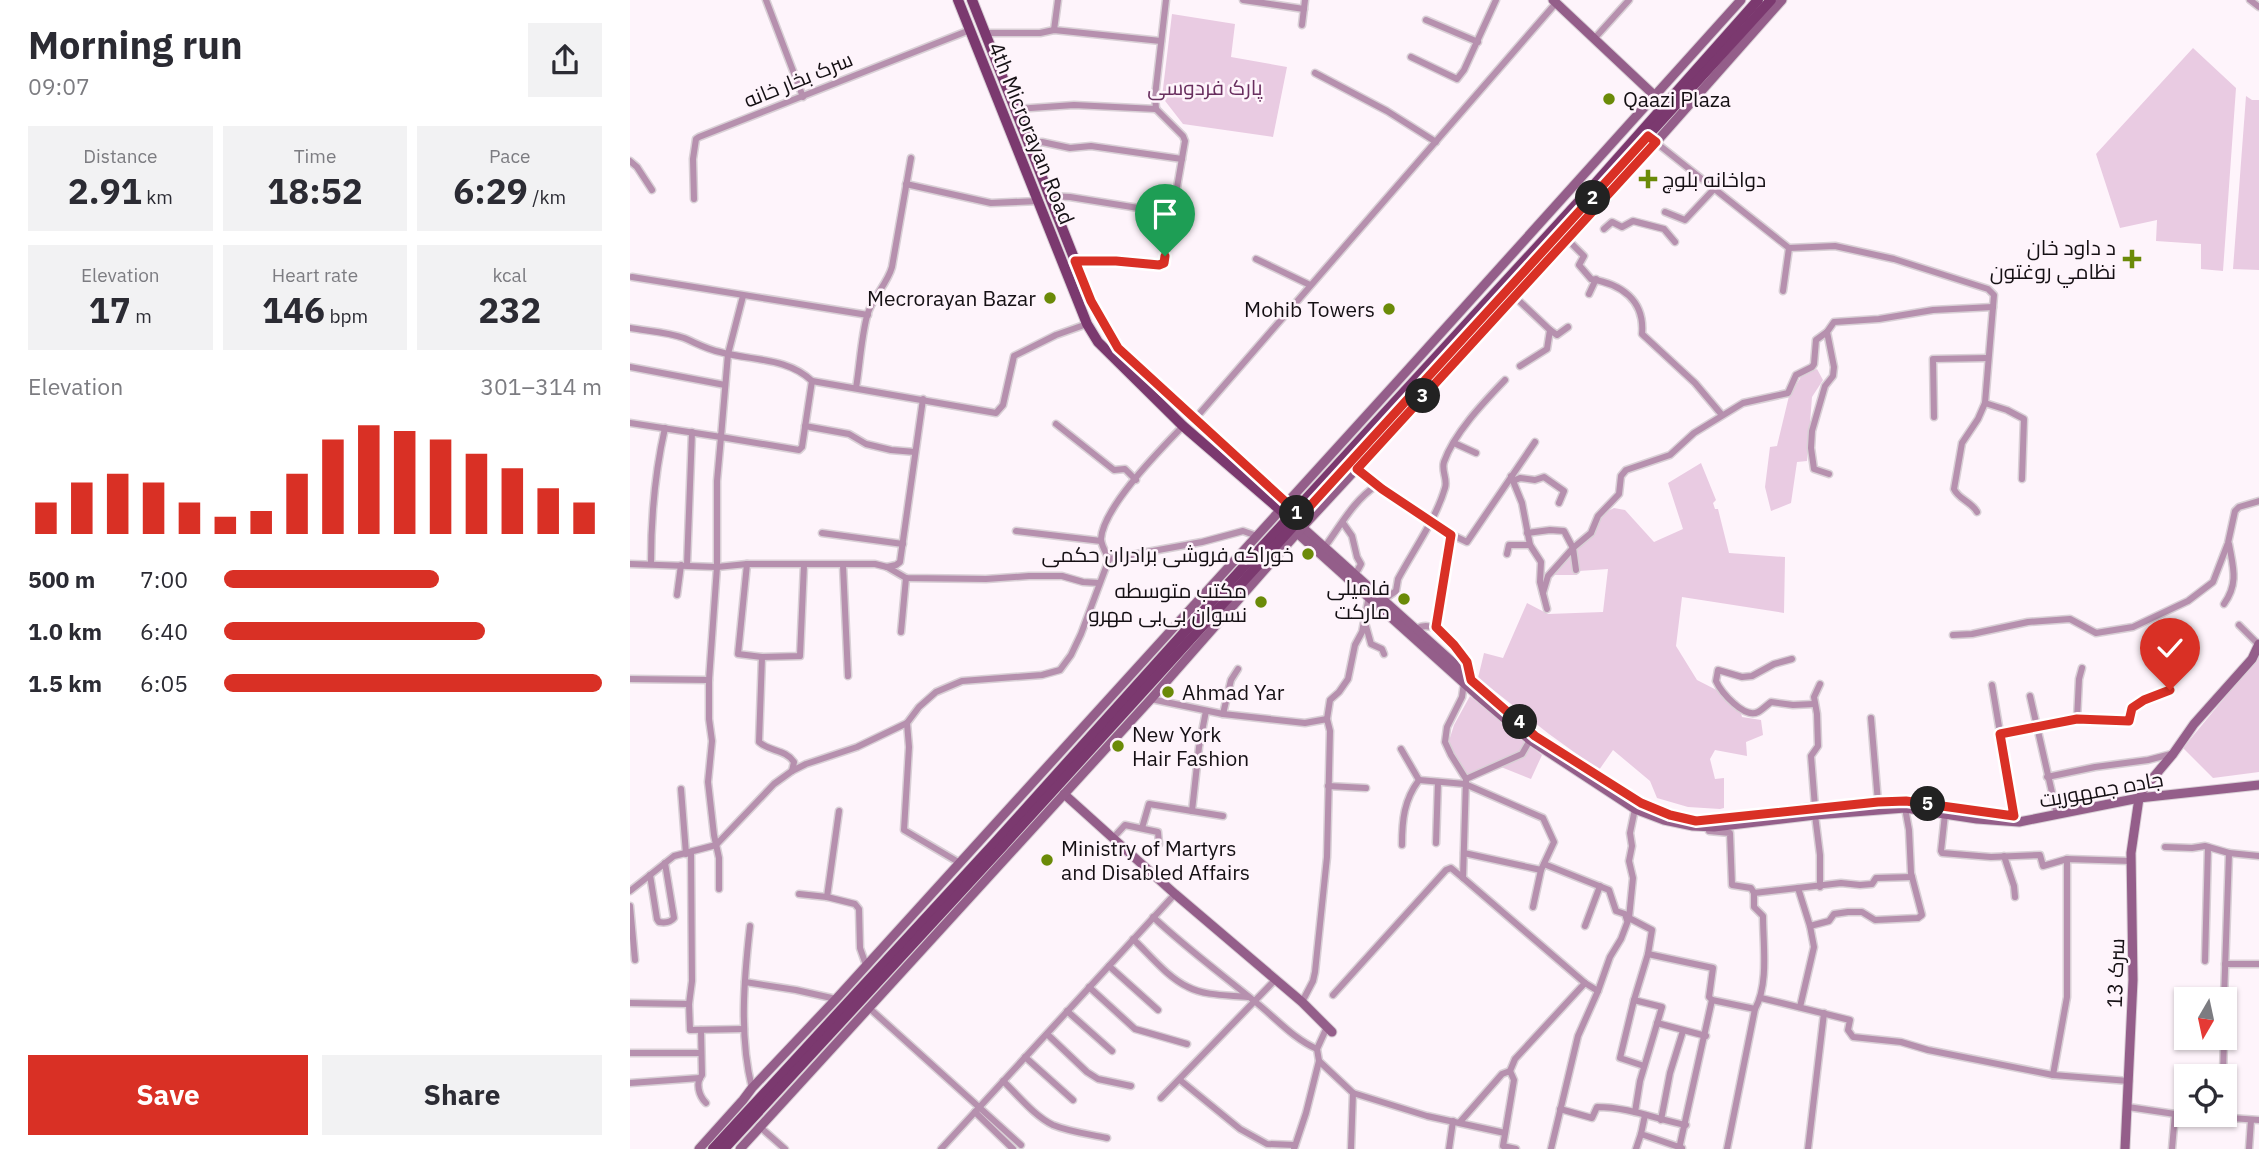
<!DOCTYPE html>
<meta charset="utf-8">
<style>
:root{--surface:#fff;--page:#f2f2f3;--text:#2b2b33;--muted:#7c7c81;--accent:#d93025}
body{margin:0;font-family:"IBM Plex Sans",Cairo,sans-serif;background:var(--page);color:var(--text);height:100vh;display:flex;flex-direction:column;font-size:26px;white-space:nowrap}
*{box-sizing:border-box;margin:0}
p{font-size:23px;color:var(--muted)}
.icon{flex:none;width:38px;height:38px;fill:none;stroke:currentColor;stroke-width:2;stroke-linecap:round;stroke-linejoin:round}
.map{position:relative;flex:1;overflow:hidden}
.panel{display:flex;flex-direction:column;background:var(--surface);width:630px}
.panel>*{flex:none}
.needle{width:46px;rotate:189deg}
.tools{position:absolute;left:1544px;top:987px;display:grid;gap:14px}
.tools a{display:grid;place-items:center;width:63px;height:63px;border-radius:0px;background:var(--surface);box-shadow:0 2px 5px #0004;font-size:35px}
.pin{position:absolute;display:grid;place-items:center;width:60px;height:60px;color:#fff;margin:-72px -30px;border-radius:50% 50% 50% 0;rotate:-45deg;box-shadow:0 0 7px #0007}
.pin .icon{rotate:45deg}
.km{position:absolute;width:35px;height:35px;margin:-18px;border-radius:50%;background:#222;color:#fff;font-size:19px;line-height:35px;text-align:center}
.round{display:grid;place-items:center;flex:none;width:74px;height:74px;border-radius:0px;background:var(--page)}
.headline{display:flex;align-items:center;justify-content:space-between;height:119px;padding:0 28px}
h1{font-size:38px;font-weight:700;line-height:52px}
.metrics{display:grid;grid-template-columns:repeat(3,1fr);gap:10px;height:119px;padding:7px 28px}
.metrics div{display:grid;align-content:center;border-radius:0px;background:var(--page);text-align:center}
.metrics b{font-size:35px;font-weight:700}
.metrics small{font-size:19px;font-weight:400}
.metrics p{font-size:19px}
.chart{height:196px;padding:14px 28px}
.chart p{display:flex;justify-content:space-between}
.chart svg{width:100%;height:126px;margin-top:7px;stroke:var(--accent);stroke-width:6}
.cta{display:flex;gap:14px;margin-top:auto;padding:14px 28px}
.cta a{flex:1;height:80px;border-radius:0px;background:var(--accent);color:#fff;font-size:28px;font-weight:700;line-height:80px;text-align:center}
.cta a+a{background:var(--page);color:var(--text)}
ul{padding:0 28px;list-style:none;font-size:23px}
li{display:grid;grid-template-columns:112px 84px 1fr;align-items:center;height:52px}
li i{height:18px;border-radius:9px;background:var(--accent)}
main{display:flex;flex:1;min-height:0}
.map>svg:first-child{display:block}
</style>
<main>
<section class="panel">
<div class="headline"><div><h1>Morning run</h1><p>09:07</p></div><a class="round"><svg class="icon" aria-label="share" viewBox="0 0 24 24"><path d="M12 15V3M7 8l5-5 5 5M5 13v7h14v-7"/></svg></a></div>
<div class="metrics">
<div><p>Distance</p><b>2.91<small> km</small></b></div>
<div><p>Time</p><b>18:52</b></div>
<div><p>Pace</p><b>6:29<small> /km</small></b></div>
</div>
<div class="metrics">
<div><p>Elevation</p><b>17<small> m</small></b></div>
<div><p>Heart rate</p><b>146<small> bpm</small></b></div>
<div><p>kcal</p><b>232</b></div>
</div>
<div class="chart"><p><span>Elevation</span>301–314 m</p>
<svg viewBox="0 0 160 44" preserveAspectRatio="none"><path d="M5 44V33M15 44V26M25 44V23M35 44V26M45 44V33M55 44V38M65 44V36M75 44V23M85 44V11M95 44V6M105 44V8M115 44V11M125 44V16M135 44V21M145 44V28M155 44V33"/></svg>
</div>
<ul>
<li><b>500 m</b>7:00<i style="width:57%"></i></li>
<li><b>1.0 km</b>6:40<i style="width:69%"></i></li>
<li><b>1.5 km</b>6:05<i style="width:100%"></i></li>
</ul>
<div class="cta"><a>Save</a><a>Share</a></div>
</section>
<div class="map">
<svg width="1629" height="1149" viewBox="0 0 1629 1149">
<rect width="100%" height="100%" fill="#fef4fb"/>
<g fill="#e9cbe2">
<polygon points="542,14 605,24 601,57 657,67 643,137 553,124 532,97"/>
<polygon points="1563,48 1606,88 1593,271 1571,269 1571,244 1526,241 1527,220 1490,228 1466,154"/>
<polygon points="1616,96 1622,100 1629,100 1629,270 1603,269"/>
<polygon points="1187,369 1193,380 1182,397 1177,461 1167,462 1161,503 1141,511 1135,487 1140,447 1147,446 1159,396 1171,377"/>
<polygon points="1071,463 1086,500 1083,503 1085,509 1088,509 1099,553 1155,557 1154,613 1052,597 1046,646 1067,680 1108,701 1112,717 1131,720 1133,735 1116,742 1117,756 1085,750 1080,759 1085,779 1094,778 1094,808 1090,809 1058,807 1027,798 1020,781 983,750 969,770 919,734 848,678 854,653 873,658 897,603 918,614 973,612 978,569 949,571 947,575 920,575 919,568 950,546 964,518 984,508 995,510 1024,542 1053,529 1038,483"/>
<polygon points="1629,656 1629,772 1583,778 1553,748"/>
<polygon points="840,696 912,755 901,779 871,767 836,778 818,744 824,725"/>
</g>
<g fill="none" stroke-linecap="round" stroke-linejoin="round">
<g stroke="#d9d0d6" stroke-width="9">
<g id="street">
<polyline points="136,0 173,97"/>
<polyline points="613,0 674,9"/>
<polyline points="1620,0 1629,7"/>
<polyline points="796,20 848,42"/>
<polyline points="672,25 675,0"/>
<polyline points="424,30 428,0"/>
<polyline points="355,33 410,33 424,30 531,41"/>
<polyline points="964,39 999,0"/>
<polyline points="781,57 827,79 834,70 866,0"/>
<polyline points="685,73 757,111 806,142"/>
<polyline points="386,109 444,105 526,109 525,96 536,0"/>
<path d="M1024,141l135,107 46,-2 59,13 94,30 6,6 -9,108 -7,16 -16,24 -8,46c4,10 18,13 23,23"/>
<polyline points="399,143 412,142 440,148 461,146 552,159"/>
<polyline points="0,161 7,167 22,190"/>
<polyline points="276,184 361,203 409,201"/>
<polyline points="420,196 440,197 527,211"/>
<polyline points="64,199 63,159 66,139 69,137 340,30"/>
<polyline points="1035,212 1055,220 1085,188"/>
<polyline points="974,229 982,222 992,227 1003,221 1034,229 1045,242"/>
<path d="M938,240l16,16 -5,9 12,14c30,5 54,21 51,55l53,49 27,32"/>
<polyline points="626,259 680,285"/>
<polyline points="445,261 486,261 529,265 534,263 555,141 553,136 526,109"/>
<polyline points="2,277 238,315"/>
<polyline points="1153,291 1159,248"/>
<polyline points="959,294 966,279"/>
<polyline points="885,297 920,330 917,349 890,366"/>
<path d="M0,328c17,3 38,4 54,10 12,5 22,11 36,14 32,9 67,5 92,29l184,32 7,-8 11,-49 42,-21 31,-11"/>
<polyline points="920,330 927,335 938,327"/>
<polyline points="1197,332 1204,367 1203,376 1195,386 1182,431 1181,448 1184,469 1199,474"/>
<polyline points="0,367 95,385"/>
<path d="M226,388c4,-24 5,-49 11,-72 5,-19 20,-31 25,-49l19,-109"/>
<polyline points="1355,403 1377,410 1394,419 1392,479"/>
<polyline points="1304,417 1303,359 1358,358"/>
<polyline points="564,420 926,3"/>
<polyline points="0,423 91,437 98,354 113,296"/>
<polyline points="426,424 484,470 495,469 506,480"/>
<polyline points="175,426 219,434 236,444 261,450 285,452"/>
<polyline points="824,443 846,453"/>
<path d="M727,469c33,26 71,56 110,73l68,-100"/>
<polyline points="881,476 892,503 900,545 911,562 910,582 917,609"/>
<polyline points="883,481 890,478 905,480 914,477 934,491 929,503"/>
<polyline points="713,523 722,536 727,557 731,564 725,575"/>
<polyline points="386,531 471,541"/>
<polyline points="192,533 273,544"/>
<polyline points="897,533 920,530 934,531 943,548 946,570"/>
<path d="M694,548c17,-23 29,-47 53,-63"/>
<polyline points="877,554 879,545 900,545"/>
<polyline points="479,559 572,542 613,531 627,536"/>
<path d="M21,563c0,-45 4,-91 14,-135"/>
<polyline points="0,564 87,567 117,564 245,564 257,567 276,578 356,579 399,576 432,576 453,582 469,583"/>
<polyline points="117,564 108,654 132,657 170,656 174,565"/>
<polyline points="57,565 62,432"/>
<polyline points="213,565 218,676"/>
<polyline points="257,567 266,565 270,562 293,399"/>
<polyline points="913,593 918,576 943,548 961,533 968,516 989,494 991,476 996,470 1040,455 1064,433 1113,403 1158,393 1166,375 1182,367 1184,364 1186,340 1197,332 1204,322 1249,319 1303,310 1363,307"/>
<polyline points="47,595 51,565"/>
<path d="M753,600l13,-9 2,-12c15,-28 38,-60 47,-91 3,-9 -4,-17 -1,-26 10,-29 40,-60 61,-82"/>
<path d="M1594,604c15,-21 9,-37 5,-60"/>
<polyline points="734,619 741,644 752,649 754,654"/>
<polyline points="1609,625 1629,645"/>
<polyline points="806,627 821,535"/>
<path d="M786,629c19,-12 43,17 51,34 2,5 3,11 4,16"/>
<polyline points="271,632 276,578"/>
<polyline points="1323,635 1342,634 1398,622 1440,619 1466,633 1503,627 1558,601 1583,582 1598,543 1605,511 1609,507 1629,501"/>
<path d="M132,657l-3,85c11,10 26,7 35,20l-2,9"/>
<path d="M1162,659l-18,5 -22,12 -10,1 -24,-7 -2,11c5,11 28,38 42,31 4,-2 9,-7 13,-10l22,3 21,-1"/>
<polyline points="0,679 79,680"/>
<polyline points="834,683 832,697 817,727 815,742 821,755 836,779 833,878 955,983 968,991"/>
<polyline points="1362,685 1384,816"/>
<polyline points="1400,696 1426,810"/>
<polyline points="521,699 593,714 675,723 697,719 700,731 697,857 685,972 683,981 672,1002"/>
<polyline points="593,714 601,680 608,669"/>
<polyline points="1241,718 1248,802"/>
<polyline points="697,719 700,700 709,692 718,679 725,645 732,632 739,596"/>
<polyline points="1447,719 1449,679 1452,668"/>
<polyline points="277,723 279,747 274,830 330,863"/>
<polyline points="1370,734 1447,719 1499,721 1502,708 1514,700 1540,690"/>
<polyline points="771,749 789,780"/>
<polyline points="1417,777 1465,767 1518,760 1541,754"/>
<polyline points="836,779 892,754 900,740"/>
<polyline points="789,780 835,784 913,818 924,842 911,870 903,907"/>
<polyline points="698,786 736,788"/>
<polyline points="51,789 56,854"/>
<polyline points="1185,807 1181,756 1188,746 1187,714 1184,697 1190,684"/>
<polyline points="562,811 569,747 576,711"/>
<polyline points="1315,814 1311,851 1312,853 1361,857 1410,855 1413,866 1437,859 1501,861"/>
<polyline points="1185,815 1190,855 1190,887"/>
<polyline points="512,828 519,804 593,816"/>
<polyline points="1079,831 1100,833 1102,885 1121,888 1124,893 1211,883 1230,885 1242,884 1246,878 1282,877"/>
<polyline points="483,838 495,825 528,832 529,844"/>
<polyline points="806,843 808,782"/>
<path d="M772,845c0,-25 2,-45 17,-65"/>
<polyline points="1535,847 1562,848 1575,846 1599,853 1629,856"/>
<polyline points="61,852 62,981 59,1004 60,1030 114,1029"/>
<polyline points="834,853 911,870"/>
<polyline points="1374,856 1384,886 1385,897"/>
<polyline points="914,864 979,890 986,911 995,914 997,920"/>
<path d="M20,875l7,44 2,3c6,1 11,1 15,-4l-9,-55"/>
<polyline points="1168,888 1180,926 1184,947 1170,1007"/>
<polyline points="89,889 89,858 84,835 78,782 82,741 79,719 79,680 87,567 87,481 91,437 169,450 172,447 182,381"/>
<path d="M0,891l44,-35 42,-11 58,-61 18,-13 14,-7 51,-17 50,-24 12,-16 17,-15 26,-11 80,-6 18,-5 11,-15 10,-21 28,-75c-3,-6 -8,-14 -8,-20 2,-32 60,-90 82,-113"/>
<polyline points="169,894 197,897 225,904 229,909 230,948 236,965"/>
<polyline points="197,897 209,811"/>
<polyline points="0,906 5,960"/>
<path d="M523,917c32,30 67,56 100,83 22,17 39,38 64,49"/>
<polyline points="999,918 1022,930 1018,954 1004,1000 990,1058 1014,1066"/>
<path d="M120,926c-6,53 -11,110 2,162"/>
<polyline points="955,926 970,886"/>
<polyline points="1180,926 1199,921 1204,914 1218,912 1232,912 1245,920 1288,918 1292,915 1281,873 1279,830 1275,808"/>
<path d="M503,939c17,16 34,38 55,48 17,9 41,8 60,10"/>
<polyline points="1018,954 1083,968 1079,997 1082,1000 1049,1149"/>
<polyline points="1575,961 1578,847"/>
<polyline points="1595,964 1629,964"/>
<polyline points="479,966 528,1010"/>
<polyline points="115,982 166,990 206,999"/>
<polyline points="459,987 505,1029 557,1044"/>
<polyline points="703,995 816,870 821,868 833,878"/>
<polyline points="1131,998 1220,1020 1218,1030 1223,1037 1271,1042 1298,1050 1423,1075 1499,1081"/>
<polyline points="1594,999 1599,853"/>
<polyline points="1004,1000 1032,1007 1010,1081 1005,1112"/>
<polyline points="1082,1000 1125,1009"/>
<polyline points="0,1003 59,1004"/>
<polyline points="238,1007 391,1145"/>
<polyline points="437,1011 482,1051"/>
<polyline points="1027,1023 1076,1036"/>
<polyline points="697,1027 687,1049 689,1061 723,1093 797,1116 875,1133"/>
<path d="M71,1030l1,45c-7,8 -3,21 4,28"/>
<polyline points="417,1034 457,1072 468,1079 501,1086"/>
<polyline points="0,1053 71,1053"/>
<polyline points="395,1057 443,1100"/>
<polyline points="880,1071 885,1059 955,983"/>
<polyline points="1423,1075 1437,997 1437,859"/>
<polyline points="1593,1076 1594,1038"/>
<polyline points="550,1080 610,1129 637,1144 665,1145"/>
<path d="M373,1081c15,14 31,35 50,44 17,7 36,9 54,13"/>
<polyline points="0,1083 70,1078"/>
<polyline points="531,1098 646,979"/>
<polyline points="1498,1107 1545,1114 1629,1120"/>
<path d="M930,1109l32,9 5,-11c31,0 59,12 89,18"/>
<polyline points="345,1112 383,1149"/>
<polyline points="1015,1115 1011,1134 1052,1148"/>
<polyline points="1031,1120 1040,1073 1053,1031"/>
<polyline points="830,1122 872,1074 880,1071 884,1080 873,1146 886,1149"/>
<polyline points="129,1126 155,1149"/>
<polyline points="311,1149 545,894"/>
<polyline points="664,1149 676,1113 689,1061"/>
<polyline points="721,1149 723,1093"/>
<polyline points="819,1149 823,1121"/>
<polyline points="921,1149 948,1036 968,991 980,957 991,939 999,918 1003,878 999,861 1002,846 1000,833 1005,809"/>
<polyline points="1006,1149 1011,1134"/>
<path d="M1097,1149l28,-140c14,-25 8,-65 8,-93l-9,-9v-14"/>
<polyline points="1178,1149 1194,1013"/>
<polyline points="1542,1149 1545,1114"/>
<polyline points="1619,1149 1621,1120"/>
</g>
</g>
<g stroke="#d9d0d6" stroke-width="11">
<g id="secondary">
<polyline points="923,0 1025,96"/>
<polyline points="672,527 905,736 1011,803 1040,815 1066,821 1084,820 1185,807 1276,801 1365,814"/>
<polyline points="667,533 846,694 900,740 1005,809 1034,820 1063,826 1084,827 1185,815 1275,808 1347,819 1389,822 1509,798 1629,785"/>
<polyline points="1511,792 1543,754 1564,724 1622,659 1629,644"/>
<polyline points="434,794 545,894 672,1002 702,1032"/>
<polyline points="69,1149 113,1100 122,1088 206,999 765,384 1111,0"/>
<polyline points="110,1149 521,699 667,533 974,201 1152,0"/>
<polyline points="1495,1149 1503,980 1501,853 1509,798"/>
</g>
</g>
<g stroke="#d9d0d6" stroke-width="12">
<g id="primary">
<polyline points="328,0 457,324 468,342 553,426 662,520"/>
<polyline points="342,0 461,301 487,348 668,513"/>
<polyline points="83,1149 363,845 585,598 964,185 1128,0"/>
<polyline points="94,1149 372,847 1141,0"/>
</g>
</g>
<use href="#street" stroke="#b690ae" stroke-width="6"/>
<use href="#secondary" stroke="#945e8a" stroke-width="9"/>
<use href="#primary" stroke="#7b396f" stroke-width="10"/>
</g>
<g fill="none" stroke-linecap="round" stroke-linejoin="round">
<g stroke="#fff" stroke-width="14">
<polyline id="route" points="535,256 534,263 529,265 486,261 445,261 461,301 488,348 671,516 1018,136 1026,142 727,469 752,489 821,535 806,627 824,645 837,662 841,680 905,736 1011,803 1040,815 1066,821 1248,802 1276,801 1384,816 1370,734 1447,719 1499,721 1502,708 1514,700 1540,690"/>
</g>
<use href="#route" stroke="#d93025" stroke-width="9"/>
</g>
<g fill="#6b8a08" stroke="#fef4fb" stroke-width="2.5">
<circle cx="979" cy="99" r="7"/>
<path d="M1014.5 168.5h7v7h7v7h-7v7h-7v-7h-7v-7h7z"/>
<path d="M1498.5 248.5h7v7h7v7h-7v7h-7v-7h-7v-7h7z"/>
<circle cx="420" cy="298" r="7"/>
<circle cx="759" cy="309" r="7"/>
<circle cx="678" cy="554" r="7"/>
<circle cx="774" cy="599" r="7"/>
<circle cx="631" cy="602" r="7"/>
<circle cx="538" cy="692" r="7"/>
<circle cx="488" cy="746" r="7"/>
<circle cx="417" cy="860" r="7"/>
</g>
<g text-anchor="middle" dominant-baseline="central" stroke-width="5" stroke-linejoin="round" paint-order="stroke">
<g font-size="21" fill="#151014" stroke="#fef4fb">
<text transform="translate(168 79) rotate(-22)">سرک بخار خانه</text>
<text transform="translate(402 133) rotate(68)">4th Microrayan Road</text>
<text transform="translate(1471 789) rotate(-10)">جاده جمهوریت</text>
<text transform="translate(1485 973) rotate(-88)">سرک 13</text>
</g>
<g font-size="21" fill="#692f5f" stroke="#fef4fb">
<text x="575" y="87">پارک فردوسی</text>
</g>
<g font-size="21" fill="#151014" stroke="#fef4fb" text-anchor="end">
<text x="993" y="99" text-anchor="start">Qaazi Plaza</text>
<text x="1032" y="179" text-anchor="start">دواخانه بلوچ</text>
<text x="1486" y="247">د داود خان<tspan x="1486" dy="24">نظامي روغتون</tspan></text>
<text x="406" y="298">Mecrorayan Bazar</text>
<text x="745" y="309">Mohib Towers</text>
<text x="664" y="554">خوراکه فروشی برادران حکمی</text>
<text x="760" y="587">فامیلی<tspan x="760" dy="24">مارکت</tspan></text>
<text x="617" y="590">مکتب متوسطه<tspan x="617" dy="24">نسوان بی‌بی مهرو</tspan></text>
<text x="552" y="692" text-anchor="start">Ahmad Yar</text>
<text x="502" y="734" text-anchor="start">New York<tspan x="502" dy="24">Hair Fashion</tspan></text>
<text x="431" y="848" text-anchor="start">Ministry of Martyrs<tspan x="431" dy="24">and Disabled Affairs</tspan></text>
</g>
</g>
</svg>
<div class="tools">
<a><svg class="needle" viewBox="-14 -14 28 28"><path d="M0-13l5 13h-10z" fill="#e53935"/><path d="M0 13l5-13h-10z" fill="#7c7c81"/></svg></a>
<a><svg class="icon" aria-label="locate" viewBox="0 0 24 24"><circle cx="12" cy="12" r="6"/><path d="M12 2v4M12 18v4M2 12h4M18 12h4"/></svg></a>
</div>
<div class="pin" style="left:535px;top:256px;background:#1e9e55"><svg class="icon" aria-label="arrive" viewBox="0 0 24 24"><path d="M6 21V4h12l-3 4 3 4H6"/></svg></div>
<div class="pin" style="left:1540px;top:690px;background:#d93025"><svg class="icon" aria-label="check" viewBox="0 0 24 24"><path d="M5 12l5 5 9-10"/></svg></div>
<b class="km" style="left:667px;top:513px">1</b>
<b class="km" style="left:963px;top:198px">2</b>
<b class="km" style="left:793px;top:396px">3</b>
<b class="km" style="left:890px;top:722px">4</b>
<b class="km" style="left:1298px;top:804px">5</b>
</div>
</main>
